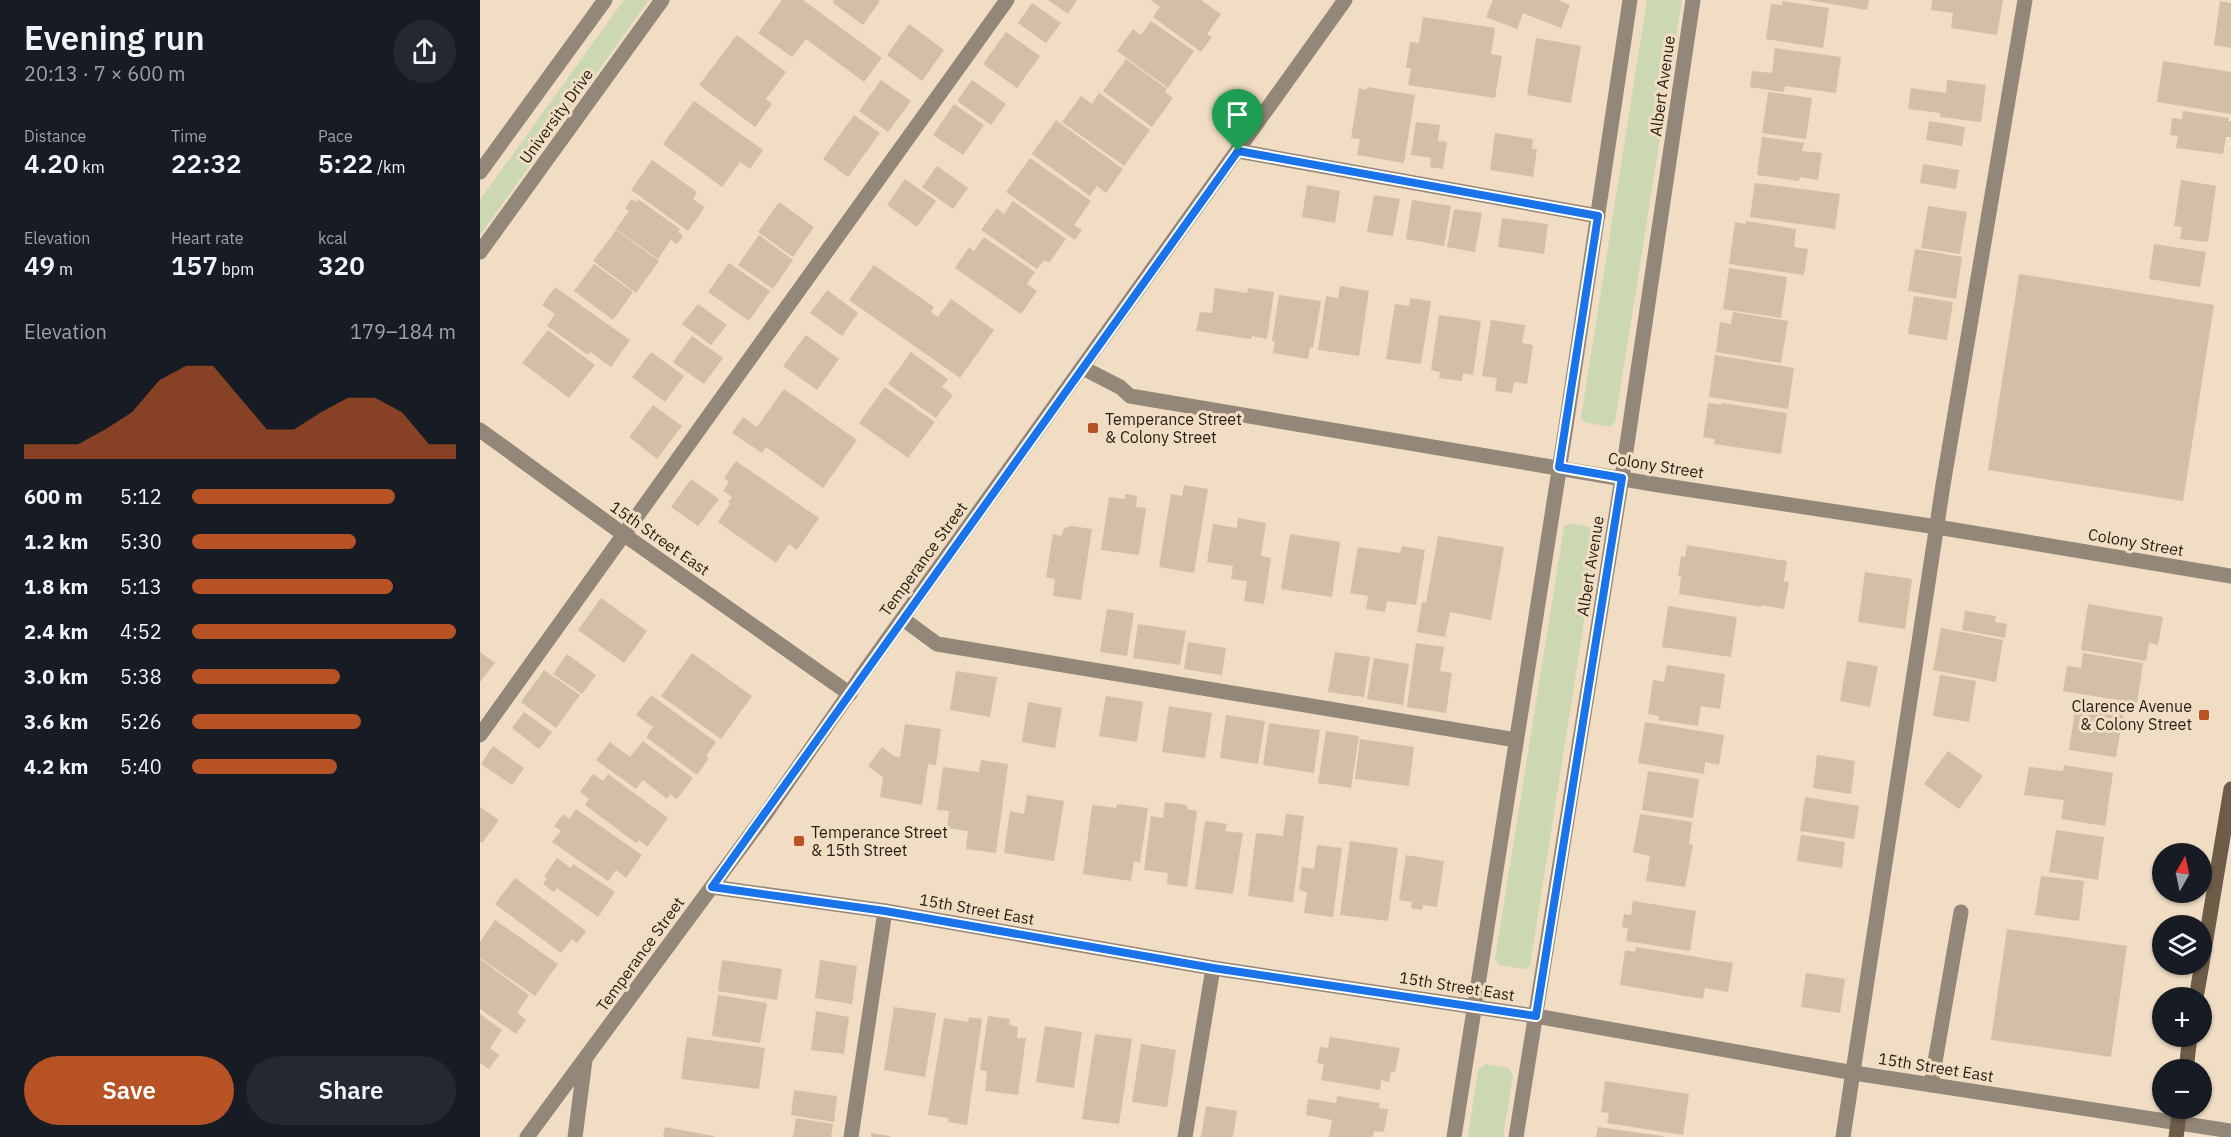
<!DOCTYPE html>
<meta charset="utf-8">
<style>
:root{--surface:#171b24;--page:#242831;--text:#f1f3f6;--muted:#9ea1a6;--accent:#b75224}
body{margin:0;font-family:"IBM Plex Sans",sans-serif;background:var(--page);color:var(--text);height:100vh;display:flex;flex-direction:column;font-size:22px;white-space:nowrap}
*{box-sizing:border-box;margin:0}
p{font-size:20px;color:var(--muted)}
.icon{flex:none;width:33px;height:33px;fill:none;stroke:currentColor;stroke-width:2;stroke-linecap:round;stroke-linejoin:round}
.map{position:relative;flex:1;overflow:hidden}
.details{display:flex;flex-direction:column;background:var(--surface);width:480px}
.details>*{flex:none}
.needle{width:39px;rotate:9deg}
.fabs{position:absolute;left:1672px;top:843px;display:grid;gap:12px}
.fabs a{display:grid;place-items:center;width:60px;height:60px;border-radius:50%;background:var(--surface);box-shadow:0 2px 4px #0004;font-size:30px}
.pin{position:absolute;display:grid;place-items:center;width:51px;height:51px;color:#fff;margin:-62px -26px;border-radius:50% 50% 50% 0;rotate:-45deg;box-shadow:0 0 6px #0007}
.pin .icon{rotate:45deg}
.round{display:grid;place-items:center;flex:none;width:63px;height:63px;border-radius:32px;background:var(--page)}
.overview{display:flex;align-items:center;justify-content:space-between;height:102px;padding:0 24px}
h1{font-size:33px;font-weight:600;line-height:45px}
.metrics{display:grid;grid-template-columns:repeat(3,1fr);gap:9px;height:102px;padding:6px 24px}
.metrics div{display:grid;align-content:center}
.metrics b{font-size:26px;font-weight:600}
.metrics small{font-size:16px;font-weight:400}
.metrics p{font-size:16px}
.chart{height:168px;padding:12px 24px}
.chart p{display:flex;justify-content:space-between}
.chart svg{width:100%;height:108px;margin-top:6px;fill:var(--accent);opacity:.7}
.cta{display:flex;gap:12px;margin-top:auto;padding:12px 24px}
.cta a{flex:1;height:69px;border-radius:36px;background:var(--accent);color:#fff;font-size:24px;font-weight:600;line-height:69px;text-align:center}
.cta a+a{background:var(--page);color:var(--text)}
ul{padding:0 24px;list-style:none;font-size:20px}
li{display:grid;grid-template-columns:96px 72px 1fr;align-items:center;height:45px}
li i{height:15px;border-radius:8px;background:var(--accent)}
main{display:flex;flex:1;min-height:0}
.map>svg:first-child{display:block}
</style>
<main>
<section class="details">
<div class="overview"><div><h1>Evening run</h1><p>20:13 · 7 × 600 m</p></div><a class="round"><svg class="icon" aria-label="share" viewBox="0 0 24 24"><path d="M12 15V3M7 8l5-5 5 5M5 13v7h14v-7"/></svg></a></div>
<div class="metrics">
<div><p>Distance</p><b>4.20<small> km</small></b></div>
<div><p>Time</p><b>22:32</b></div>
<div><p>Pace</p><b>5:22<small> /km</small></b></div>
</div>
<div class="metrics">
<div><p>Elevation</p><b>49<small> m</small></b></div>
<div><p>Heart rate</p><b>157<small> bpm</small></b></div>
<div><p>kcal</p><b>320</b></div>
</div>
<div class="chart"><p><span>Elevation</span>179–184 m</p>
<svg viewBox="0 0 160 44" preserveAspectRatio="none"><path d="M0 44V38L10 38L20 38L30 32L40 25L50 12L60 6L70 6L80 19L90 32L100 32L110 25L120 19L130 19L140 25L150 38L160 38V44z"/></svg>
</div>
<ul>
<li><b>600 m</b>5:12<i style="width:77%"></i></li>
<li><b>1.2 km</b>5:30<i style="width:62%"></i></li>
<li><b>1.8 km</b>5:13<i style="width:76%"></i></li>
<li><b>2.4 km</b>4:52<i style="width:100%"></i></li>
<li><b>3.0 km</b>5:38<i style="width:56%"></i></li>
<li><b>3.6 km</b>5:26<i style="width:64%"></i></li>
<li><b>4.2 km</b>5:40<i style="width:55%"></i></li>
</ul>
<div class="cta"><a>Save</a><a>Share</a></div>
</section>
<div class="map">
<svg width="1751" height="1137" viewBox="0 0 1751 1137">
<rect width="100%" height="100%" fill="#f0ddc3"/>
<g fill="#cbd8b2">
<polygon points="144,0 169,0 0,235 0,200"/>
<polygon points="1167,0 1202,0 1135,422 1129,427 1104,422 1101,418"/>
<polygon points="1090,523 1115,528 1118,533 1050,966 1045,969 1019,965 1015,959 1084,527"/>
<polygon points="1006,1064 1029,1068 1033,1075 1023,1137 988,1137 998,1070"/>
</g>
<g fill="#d2bfa5">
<polygon points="302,0 323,0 402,58 384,82 326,39 312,57 278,33"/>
<polygon points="354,0 397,0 400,1 383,25 353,3"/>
<polygon points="568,0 597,0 588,14"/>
<polygon points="671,0 721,0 741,14 727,34 732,37 721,52 673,17 680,7"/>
<polygon points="1013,0 1078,0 1090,5 1081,28 1043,13 1037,29 1006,17"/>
<polygon points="1328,0 1389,0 1387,10"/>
<polygon points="1452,0 1523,0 1517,35 1471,28 1473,13 1451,10"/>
<polygon points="1302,1 1349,8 1343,48 1286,39 1291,4 1302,5"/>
<polygon points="1740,1 1751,3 1751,48 1734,45"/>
<polygon points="552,3 581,23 566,43 538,23"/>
<polygon points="943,17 1015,28 1011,54 1022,56 1015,98 928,85 931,68 926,68 930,42 939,43"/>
<polygon points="671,21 714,51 688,88 637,51 653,29 661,35"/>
<polygon points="429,24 464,50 442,81 407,55"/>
<polygon points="526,32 560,56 537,88 503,64"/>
<polygon points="257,35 306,72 286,99 292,104 275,127 219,85"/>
<polygon points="1056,38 1101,46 1091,103 1047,95"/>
<polygon points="1295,48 1361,57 1356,93 1305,86 1304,92 1270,87 1272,71 1292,73"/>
<polygon points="646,59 687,89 685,92 693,98 672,127 623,91"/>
<polygon points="1683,61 1751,72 1751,114 1677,102"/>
<polygon points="401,80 431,101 408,132 379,111"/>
<polygon points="492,80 526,104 511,125 477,101"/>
<polygon points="1467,80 1506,85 1501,122 1460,117 1460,113 1428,109 1431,88 1466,93"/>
<polygon points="887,87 935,95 924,163 877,155 880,139 871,138 879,88 886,90"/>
<polygon points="1288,92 1332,98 1326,139 1282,133"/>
<polygon points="619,93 670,130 644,166 582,122 601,96 612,104"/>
<polygon points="214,101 283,150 270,169 260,162 242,187 183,144"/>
<polygon points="474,104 504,125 483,155 453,135"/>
<polygon points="1703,111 1749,118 1748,121 1751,121 1751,137 1746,137 1743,154 1696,148 1698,136 1690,135 1692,118 1702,119"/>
<polygon points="374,115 400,133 368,177 343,159"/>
<polygon points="576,120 643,169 626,193 617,186 610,196 552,154"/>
<polygon points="1449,121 1485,127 1482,146 1446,140"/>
<polygon points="936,122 960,125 958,141 967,142 963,169 950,167 951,158 931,155"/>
<polygon points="1015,133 1053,139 1052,149 1057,149 1053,177 1010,170"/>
<polygon points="1282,137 1324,143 1322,151 1342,153 1338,180 1320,177 1319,181 1277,175"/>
<polygon points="550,158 611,201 594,225 602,230 595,240 526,192"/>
<polygon points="172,160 217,192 213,199 225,207 208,231 151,190"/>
<polygon points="1443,164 1479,170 1476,189 1440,183"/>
<polygon points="457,166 488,188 473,209 442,187"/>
<polygon points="425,179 456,201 437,227 407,205"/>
<polygon points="1701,180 1736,186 1728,242 1700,239 1702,227 1694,226"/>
<polygon points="1275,183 1360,194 1355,229 1270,217"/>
<polygon points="827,185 860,191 855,223 822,217"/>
<polygon points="894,195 920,199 913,236 887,232"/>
<polygon points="151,199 156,202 158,199 200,229 198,232 203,236 197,244 191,240 178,259 136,229 149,211 145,208"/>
<polygon points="932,200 971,206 964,246 926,239"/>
<polygon points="533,201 586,239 569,263 564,260 557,269 501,230 517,208 524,214"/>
<polygon points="299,202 334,227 313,257 278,232"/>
<polygon points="1448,206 1487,212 1480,254 1441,248"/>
<polygon points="974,209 1002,213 995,252 967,247"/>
<polygon points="1022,218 1068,224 1064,254 1018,247"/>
<polygon points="1266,221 1316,229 1314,247 1328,249 1324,275 1249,264 1255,222 1266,224"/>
<polygon points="136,230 179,261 156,293 113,261"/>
<polygon points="279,235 313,260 293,289 258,265"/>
<polygon points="504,237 555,272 547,284 557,291 541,314 475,268 489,247 494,251"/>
<polygon points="1674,244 1726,252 1720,287 1669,279"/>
<polygon points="1435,249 1482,257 1476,299 1428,291"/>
<polygon points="249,263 290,291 269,321 228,292"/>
<polygon points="114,264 153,292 133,320 94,291"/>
<polygon points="394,265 454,307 451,312 458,317 471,299 514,330 480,378 369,300"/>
<polygon points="1249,268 1307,277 1301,318 1243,309"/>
<polygon points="1539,274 1734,305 1703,501 1508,470"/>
<polygon points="860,286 889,291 879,356 838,350 846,296 858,298"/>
<polygon points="75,287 150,340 131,367 110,352 108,355 67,326 75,314 62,305"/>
<polygon points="735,288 767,293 768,288 794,292 787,339 772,336 771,339 716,331 720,312 732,313"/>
<polygon points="347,290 378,313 362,336 330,313"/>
<polygon points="799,295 841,301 833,348 830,347 828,359 793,353 795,341 792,341"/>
<polygon points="1434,296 1473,302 1467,340 1428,334"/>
<polygon points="930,298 951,301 941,364 906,359 915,304 929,306"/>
<polygon points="218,304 247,325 231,345 202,324"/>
<polygon points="1253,312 1308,321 1301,363 1236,352 1240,322 1251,324"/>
<polygon points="959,315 1001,321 993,375 983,373 982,381 959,378 960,372 951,370"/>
<polygon points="1011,320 1045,325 1042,343 1053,345 1047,384 1034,382 1032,393 1015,391 1017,378 1002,376"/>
<polygon points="68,330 115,365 89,398 42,363"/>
<polygon points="326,335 359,359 337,390 303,366"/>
<polygon points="212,336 243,358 224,384 193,362"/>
<polygon points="171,352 204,376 185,402 152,377"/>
<polygon points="431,352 468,379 462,387 473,395 456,418 408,384"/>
<polygon points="1235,355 1314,368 1308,409 1229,397"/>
<polygon points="405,387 455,422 428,458 379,423"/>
<polygon points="304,389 377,440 343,488 286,447 282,453 252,433 263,417 277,427"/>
<polygon points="1228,403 1241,405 1241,403 1307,413 1301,454 1234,444 1235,439 1223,437"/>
<polygon points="173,405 202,426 177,459 149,437"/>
<polygon points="256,461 339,518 317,550 309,544 296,563 238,522 250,504 248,502 252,497 243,491 249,482 244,478"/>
<polygon points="211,479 239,499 218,526 191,507"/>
<polygon points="704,485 728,489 714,573 679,567 691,494 702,496"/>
<polygon points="645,494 657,496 656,507 666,508 659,555 621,550 629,497 645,499"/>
<polygon points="758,518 786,523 781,556 791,558 784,604 764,601 767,581 751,579 753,566 727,562 733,524 757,528"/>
<polygon points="591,526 612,529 601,600 573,596 575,579 566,577 573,534 581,536 584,528"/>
<polygon points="810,534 860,542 852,597 801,589"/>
<polygon points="958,536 1024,547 1011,620 970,612 965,637 937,632 942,602 946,603"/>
<polygon points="1207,545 1307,561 1304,581 1309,582 1304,609 1282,605 1282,607 1199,594 1201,576 1198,576 1201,556 1205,557"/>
<polygon points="922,546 945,550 936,605 907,601 905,612 886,609 888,596 870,593 878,547 920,553"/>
<polygon points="1385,572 1432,579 1425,629 1378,622"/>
<polygon points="121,598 167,631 144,663 98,630"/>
<polygon points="1608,604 1683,617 1678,645 1669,643 1666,661 1601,650"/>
<polygon points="1188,606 1257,617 1251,657 1182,647"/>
<polygon points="627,609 654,613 647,656 620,652"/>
<polygon points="1485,611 1516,616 1515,622 1527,624 1525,638 1482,630"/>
<polygon points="658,624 706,631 700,665 653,658"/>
<polygon points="1461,628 1523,640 1516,682 1453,670"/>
<polygon points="708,642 746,648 742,675 704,669"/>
<polygon points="936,643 964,647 960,671 972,673 966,713 927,707"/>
<polygon points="0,652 15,663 0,682"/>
<polygon points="855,652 890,657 884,697 848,692"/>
<polygon points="212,653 272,696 241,739 181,696"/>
<polygon points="1603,653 1663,663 1657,703 1583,691 1587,666 1601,668"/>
<polygon points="87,654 116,675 102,694 73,674"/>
<polygon points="894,658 929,664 923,705 887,699"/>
<polygon points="1367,661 1398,666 1390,707 1360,701"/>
<polygon points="1187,665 1245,674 1240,709 1221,706 1218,726 1178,720 1179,716 1168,714 1173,680 1184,682"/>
<polygon points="64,670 100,695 76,728 41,702"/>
<polygon points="476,671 517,677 510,717 470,710"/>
<polygon points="1460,675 1496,681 1489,722 1453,716"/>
<polygon points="171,695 236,742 226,756 229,758 217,775 166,737 173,727 156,715"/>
<polygon points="626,696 663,702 657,742 619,736"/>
<polygon points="548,702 582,708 575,748 542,742"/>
<polygon points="1596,704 1644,711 1636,757 1589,750"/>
<polygon points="689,706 732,713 725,758 682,752"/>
<polygon points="44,712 72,732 59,749 32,728"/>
<polygon points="746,715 785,721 778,764 740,758"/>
<polygon points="1165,722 1244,735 1239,765 1225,762 1224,774 1158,763"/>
<polygon points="789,723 840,730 834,773 783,765"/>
<polygon points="425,724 461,729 456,765 448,764 442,805 400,797 403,777 388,766 402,747 414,756 420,757"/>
<polygon points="846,731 879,736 871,788 838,783"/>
<polygon points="880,739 934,747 929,786 875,779"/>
<polygon points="163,741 213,778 197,799 190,794 187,799 163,780 156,789 116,760 130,742 150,757"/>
<polygon points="13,746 44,768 32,785 1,764"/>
<polygon points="1468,751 1503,776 1479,809 1444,784"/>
<polygon points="1337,755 1375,761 1371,794 1333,788"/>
<polygon points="501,760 528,764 516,853 486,849 488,831 467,828 469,811 457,810 463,767 499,772"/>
<polygon points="1584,765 1633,773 1625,826 1581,819 1584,800 1544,795 1549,767 1583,771"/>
<polygon points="1168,771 1219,779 1213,818 1162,810"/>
<polygon points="113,774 123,781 128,774 188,818 167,847 159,840 156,843 105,805 109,799 100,792"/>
<polygon points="547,795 584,801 574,861 524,853 530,811 544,814"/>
<polygon points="1325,797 1379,806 1374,839 1320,831"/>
<polygon points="685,802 707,805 707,809 717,811 707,887 687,884 688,873 664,870 671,816 683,818"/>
<polygon points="637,804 668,808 660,863 654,861 651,881 603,874 612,805 636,808"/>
<polygon points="0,807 19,820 2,843 0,841"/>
<polygon points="96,809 162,855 146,878 136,870 128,881 72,842 81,831 74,826 83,814 89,819"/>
<polygon points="806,814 824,816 813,902 768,896 776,833 803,836"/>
<polygon points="1160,814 1212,822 1209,844 1213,845 1205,887 1166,881 1170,856 1153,852"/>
<polygon points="725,821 747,824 745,831 763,833 753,894 715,889"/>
<polygon points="1576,830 1624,837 1618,880 1569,872"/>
<polygon points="1321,835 1365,842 1362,868 1317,861"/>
<polygon points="870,841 918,848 908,921 860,915"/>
<polygon points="837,845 862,848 853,917 824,913 827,892 819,890 822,867 834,869"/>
<polygon points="926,855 964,861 957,907 943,905 942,910 931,908 932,902 919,900"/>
<polygon points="77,858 91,868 93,864 135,892 118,917 77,888 74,892 63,884 67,878 64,877"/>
<polygon points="1561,876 1604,881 1599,921 1555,915"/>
<polygon points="35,878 106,931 97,943 92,939 81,953 15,904"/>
<polygon points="1153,901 1216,911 1210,951 1146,941 1148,928 1142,927 1144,914 1151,915"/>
<polygon points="15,920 78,964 55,996 0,958 0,942"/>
<polygon points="1527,929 1647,946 1631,1057 1511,1040"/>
<polygon points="1156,947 1253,963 1248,992 1225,988 1223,999 1140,985 1145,950 1155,952"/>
<polygon points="0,959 49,995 37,1013 46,1020 36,1034 0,1009"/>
<polygon points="242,960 302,969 297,1000 238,991"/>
<polygon points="340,960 377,966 372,1004 335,998"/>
<polygon points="1326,973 1365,979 1360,1013 1321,1007"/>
<polygon points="238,995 287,1003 280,1043 232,1036"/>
<polygon points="414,1007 456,1013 445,1077 404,1070"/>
<polygon points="336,1011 369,1017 364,1054 331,1050"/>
<polygon points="0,1014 22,1030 10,1048 19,1055 9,1069 0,1063"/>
<polygon points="508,1016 530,1019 529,1025 538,1027 537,1038 546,1038 538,1095 505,1091 507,1071 500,1070"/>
<polygon points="489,1017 502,1019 487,1125 468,1122 469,1118 448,1115 464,1018 488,1022"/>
<polygon points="565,1026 602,1032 594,1088 556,1082"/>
<polygon points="615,1034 652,1039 639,1124 602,1119"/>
<polygon points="207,1037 285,1048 279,1089 201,1079"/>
<polygon points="850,1037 920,1048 915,1072 911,1071 909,1082 901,1080 900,1090 841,1080 844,1064 837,1063 840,1047 848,1048"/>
<polygon points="661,1044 696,1050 687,1107 652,1102"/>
<polygon points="1125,1081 1209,1094 1203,1135 1127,1123 1129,1113 1121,1112"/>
<polygon points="314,1090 357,1096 354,1122 311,1115"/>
<polygon points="857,1096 900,1103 899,1108 908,1109 904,1132 894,1131 893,1137 849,1137 852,1120 826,1115 828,1099 856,1103"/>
<polygon points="726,1106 757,1111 753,1137 721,1137"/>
<polygon points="316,1118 353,1124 351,1137 313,1137"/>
<polygon points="185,1127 234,1136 234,1137 183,1137"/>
<polygon points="1118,1127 1183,1136 1183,1137 1116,1137"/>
<polygon points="391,1133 410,1136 410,1137 391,1137"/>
</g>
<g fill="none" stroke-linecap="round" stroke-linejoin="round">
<g stroke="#938779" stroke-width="15">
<polyline points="758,151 1118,216"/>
<polyline points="423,619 457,644 1036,740"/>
<polyline points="0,735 527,0"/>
<polyline points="1451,1085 1481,912"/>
<polyline points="371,1137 405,911"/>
<polyline points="705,1137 733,968"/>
<polyline points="1363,1137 1463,485 1545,0"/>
</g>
<g stroke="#938779" stroke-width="15">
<polyline points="0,172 125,0"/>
<polyline points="0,252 182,0"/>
<polyline points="603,368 640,387 650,396 1179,485 1457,527 1751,576"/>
<polyline points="0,430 143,534 370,694"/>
<polyline points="232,887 405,911 733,968 1056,1016 1374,1073 1751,1131"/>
<polyline points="47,1137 287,812 384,672 865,0"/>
<polyline points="95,1137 105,1060"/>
<polyline points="974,1137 1086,426 1150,0"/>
<polyline points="1036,1137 1142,478 1213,0"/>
</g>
<g stroke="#6e5c49" stroke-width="15">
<polyline points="1722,963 1751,789"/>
<polyline points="1716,998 1722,964"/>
<polyline points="1706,1070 1710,1036"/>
<polyline points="1696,1137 1700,1108"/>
</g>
</g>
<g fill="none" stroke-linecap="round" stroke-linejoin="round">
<g stroke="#fff" stroke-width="12">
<polygon id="route" points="758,151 1118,216 1079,467 1142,478 1056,1016 733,968 405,911 232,887"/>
</g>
<use href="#route" stroke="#1a73e8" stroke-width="8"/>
</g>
<g fill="#b75224" stroke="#f0ddc3" stroke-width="2">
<rect x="607" y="422" width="12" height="12" rx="3"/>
<rect x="1718" y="709" width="12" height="12" rx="3"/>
<rect x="313" y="835" width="12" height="12" rx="3"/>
</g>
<g text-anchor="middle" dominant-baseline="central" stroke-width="6" stroke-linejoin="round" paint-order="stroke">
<g font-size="16" fill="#251e14" stroke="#f0ddc3">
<text transform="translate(1182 86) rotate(-82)">Albert Avenue</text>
<text transform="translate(76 116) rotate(-54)">University Drive</text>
<text transform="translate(1176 465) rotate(9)">Colony Street</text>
<text transform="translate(180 538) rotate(35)">15th Street East</text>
<text transform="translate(1656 542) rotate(10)">Colony Street</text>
<text transform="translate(443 559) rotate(-54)">Temperance Street</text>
<text transform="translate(1110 566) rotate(-81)">Albert Avenue</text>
<text transform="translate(497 909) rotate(10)">15th Street East</text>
<text transform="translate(160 954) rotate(-54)">Temperance Street</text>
<text transform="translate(977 986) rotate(9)">15th Street East</text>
<text transform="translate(1456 1067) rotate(9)">15th Street East</text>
</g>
<g font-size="16" fill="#251e14" stroke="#f0ddc3" text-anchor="start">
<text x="625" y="419">Temperance Street<tspan x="625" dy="18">&amp; Colony Street</tspan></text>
<text x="1712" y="706" text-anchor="end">Clarence Avenue<tspan x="1712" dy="18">&amp; Colony Street</tspan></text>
<text x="331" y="832">Temperance Street<tspan x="331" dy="18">&amp; 15th Street</tspan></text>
</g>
</g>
</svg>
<div class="fabs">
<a><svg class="needle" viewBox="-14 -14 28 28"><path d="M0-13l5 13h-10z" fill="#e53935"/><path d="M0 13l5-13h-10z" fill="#9ea1a6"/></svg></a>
<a><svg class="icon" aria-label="layers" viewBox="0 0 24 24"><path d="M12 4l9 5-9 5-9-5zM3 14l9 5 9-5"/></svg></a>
<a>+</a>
<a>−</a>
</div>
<div class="pin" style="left:758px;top:151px;background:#1e9e55"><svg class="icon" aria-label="arrive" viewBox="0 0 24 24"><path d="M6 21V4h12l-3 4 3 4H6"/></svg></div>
</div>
</main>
